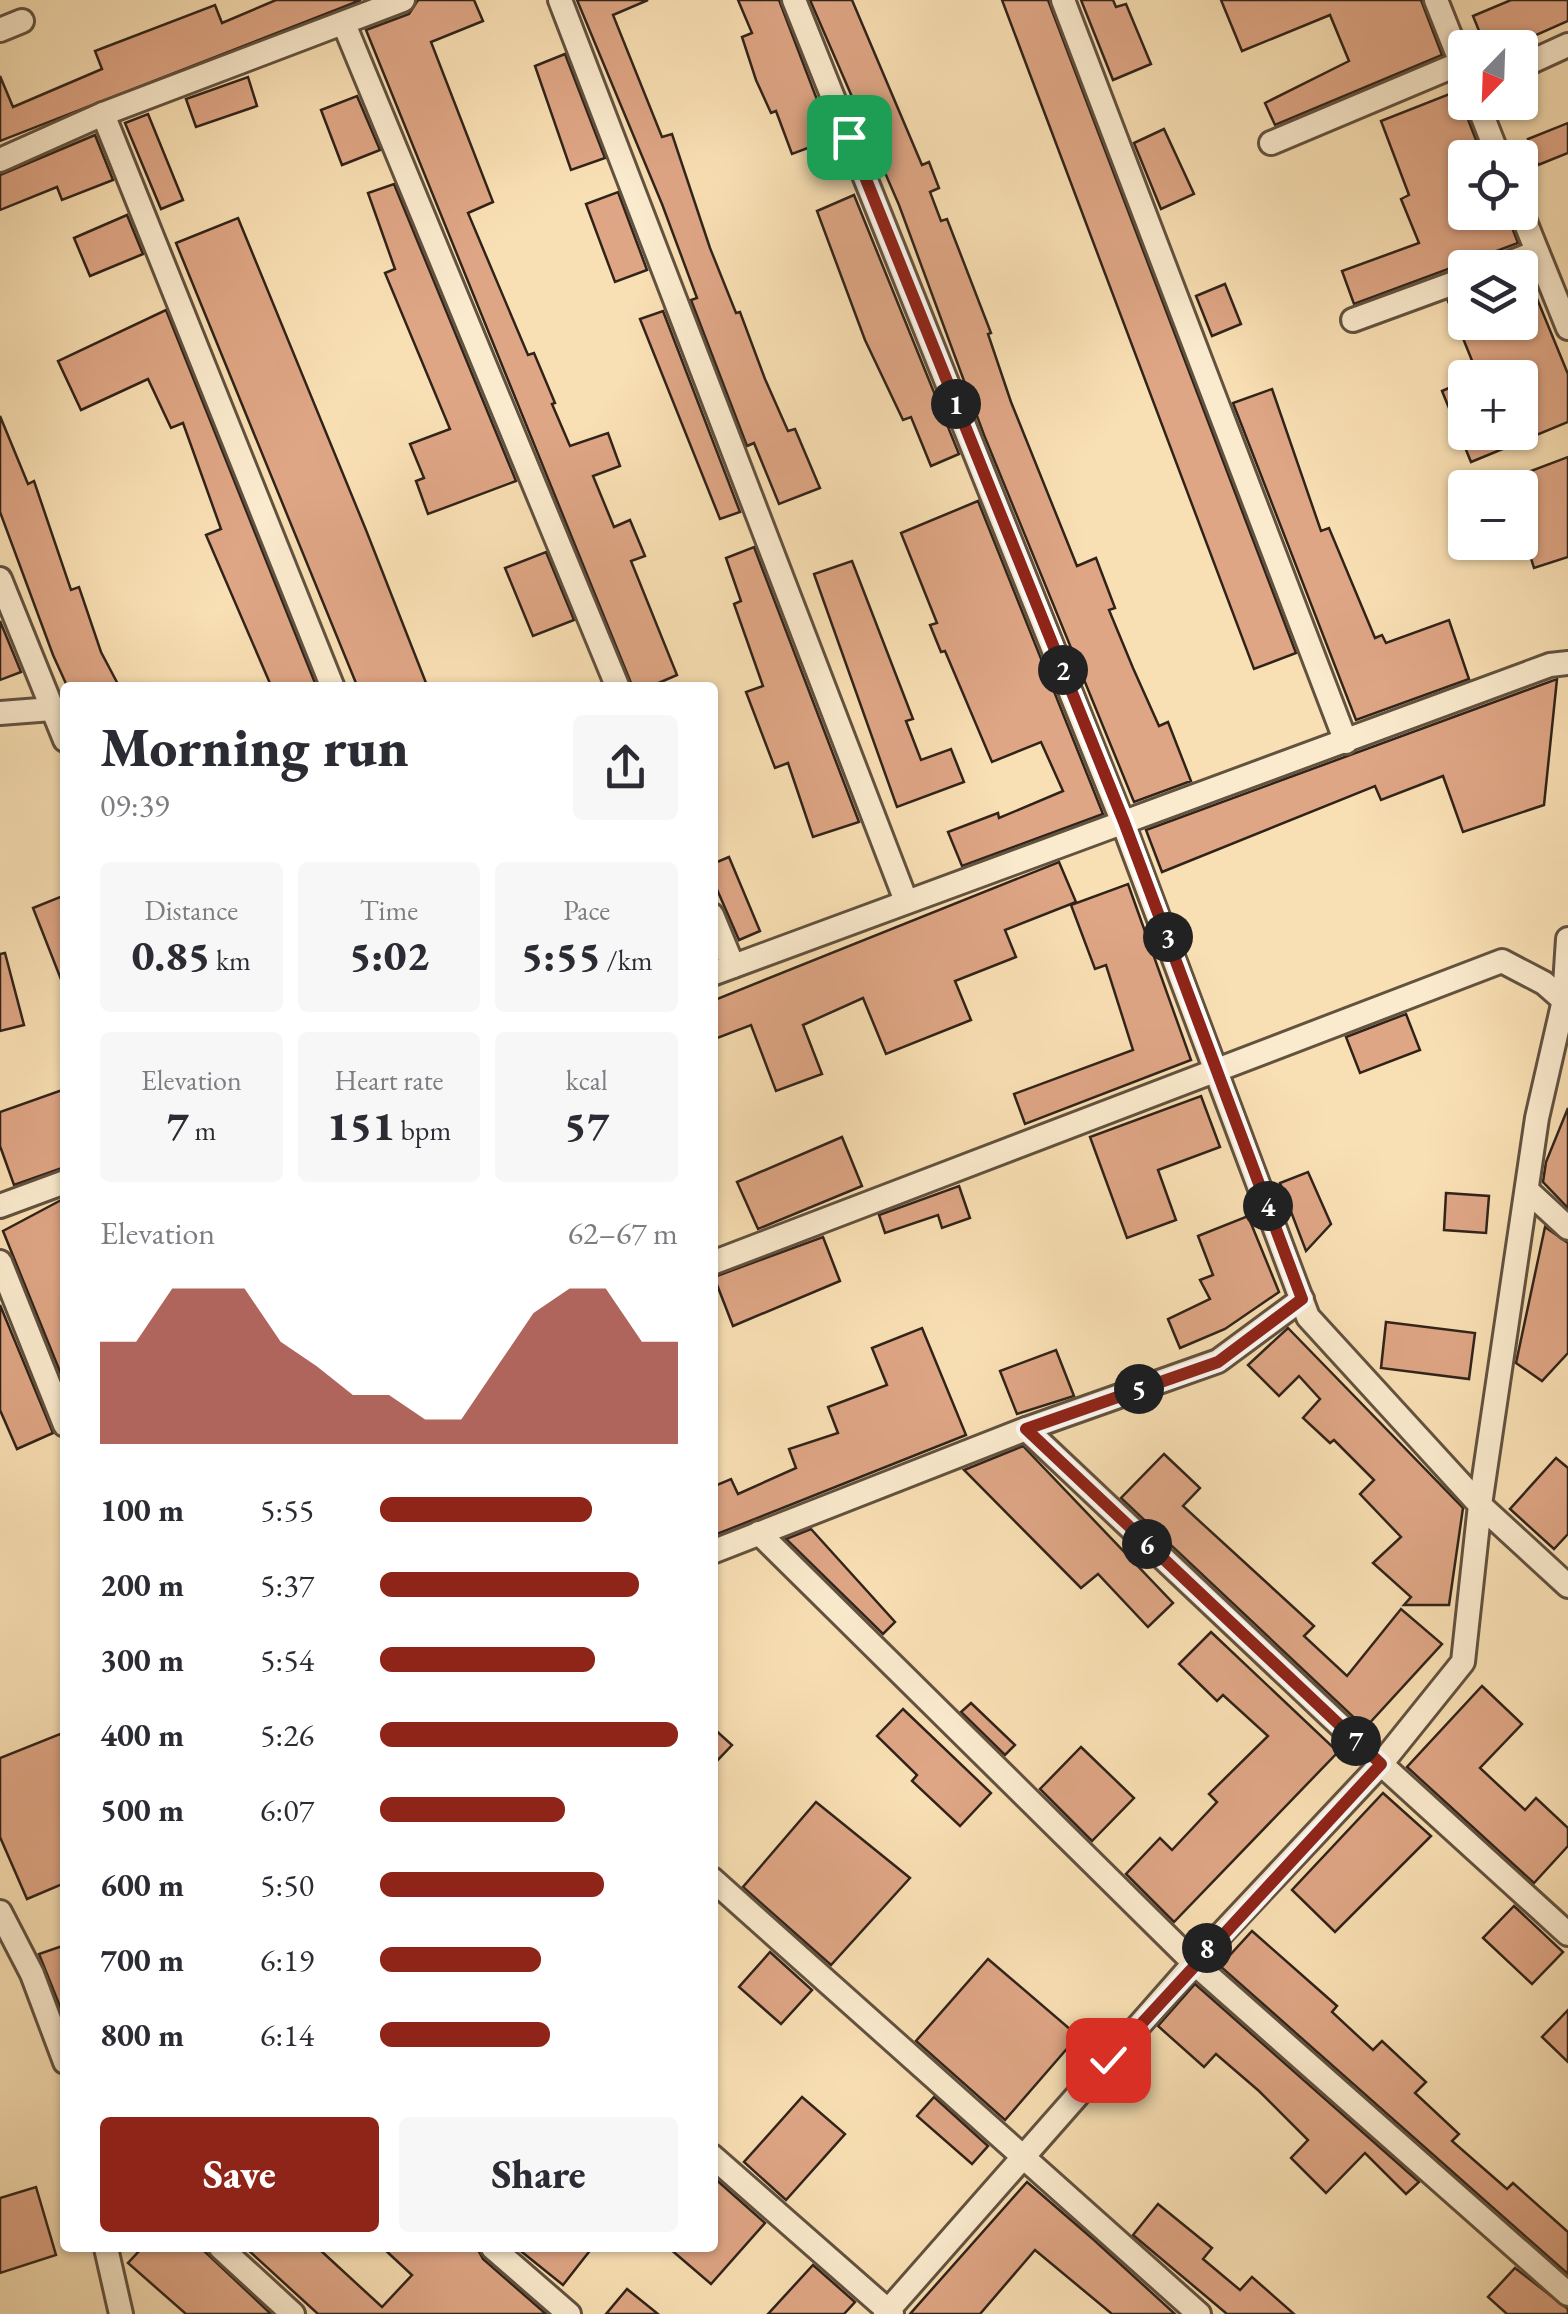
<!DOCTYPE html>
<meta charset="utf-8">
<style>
:root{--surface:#fff;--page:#f7f7f7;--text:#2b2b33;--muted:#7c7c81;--accent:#8f2418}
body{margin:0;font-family:"EB Garamond",serif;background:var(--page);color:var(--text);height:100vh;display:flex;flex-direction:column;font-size:38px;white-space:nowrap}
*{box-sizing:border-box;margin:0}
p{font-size:32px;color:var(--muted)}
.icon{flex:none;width:55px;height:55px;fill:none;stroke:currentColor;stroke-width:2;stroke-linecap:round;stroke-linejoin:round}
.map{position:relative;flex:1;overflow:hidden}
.side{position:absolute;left:60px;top:682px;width:658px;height:1570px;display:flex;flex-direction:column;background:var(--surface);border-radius:10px;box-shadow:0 2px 8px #0004}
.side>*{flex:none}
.needle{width:65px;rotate:203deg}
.fabs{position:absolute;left:1448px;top:30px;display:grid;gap:20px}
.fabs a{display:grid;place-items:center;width:90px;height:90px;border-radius:10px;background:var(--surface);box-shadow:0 2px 8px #0004;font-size:50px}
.pin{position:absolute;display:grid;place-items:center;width:85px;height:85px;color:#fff;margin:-42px;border-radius:20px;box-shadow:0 5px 15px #0006}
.km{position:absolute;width:50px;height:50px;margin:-25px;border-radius:50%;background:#222;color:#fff;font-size:28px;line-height:50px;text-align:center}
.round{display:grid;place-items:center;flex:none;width:105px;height:105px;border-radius:10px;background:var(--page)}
.head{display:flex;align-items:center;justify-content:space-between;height:170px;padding:0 40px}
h1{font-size:55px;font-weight:800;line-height:75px}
.metrics{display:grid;grid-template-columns:repeat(3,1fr);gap:15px;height:170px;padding:10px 40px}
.metrics div{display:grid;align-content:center;border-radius:10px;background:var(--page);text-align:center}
.metrics b{font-size:42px;font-weight:800}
.metrics small{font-size:28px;font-weight:400}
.metrics p{font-size:28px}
.chart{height:280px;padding:20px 40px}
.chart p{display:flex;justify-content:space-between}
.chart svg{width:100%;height:180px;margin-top:10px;fill:var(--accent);opacity:.7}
.primary-button{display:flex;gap:20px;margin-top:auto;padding:20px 40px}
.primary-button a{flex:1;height:115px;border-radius:10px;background:var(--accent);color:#fff;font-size:40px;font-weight:800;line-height:115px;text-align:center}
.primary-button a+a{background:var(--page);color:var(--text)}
ul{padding:0 40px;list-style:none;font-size:32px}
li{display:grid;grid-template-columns:160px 120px 1fr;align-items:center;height:75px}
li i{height:25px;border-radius:12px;background:var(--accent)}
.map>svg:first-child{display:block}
</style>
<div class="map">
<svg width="1568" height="2314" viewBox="0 0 1568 2314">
<rect width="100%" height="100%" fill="#f9e0b4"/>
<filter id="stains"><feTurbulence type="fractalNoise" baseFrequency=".002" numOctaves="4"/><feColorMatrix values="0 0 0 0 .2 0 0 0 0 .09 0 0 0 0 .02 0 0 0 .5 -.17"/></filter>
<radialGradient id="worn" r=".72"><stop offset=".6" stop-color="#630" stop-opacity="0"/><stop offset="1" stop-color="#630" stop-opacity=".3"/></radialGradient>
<g fill="#dfa685" stroke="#30231a" stroke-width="2.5">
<polygon points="276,0 361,0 0,141 0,76 13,107 102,69 95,51 215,5 222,23"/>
<polygon points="418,0 474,0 483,21 431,42 493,202 468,213 528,355 534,353 555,403 552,404 570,446 608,433 620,466 593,476 614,527 630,520 645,556 631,561 677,675 647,688 633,688 366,30 409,14"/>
<polygon points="577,0 648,0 613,15 662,137 672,134 710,248 736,313 740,312 765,379 788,431 795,429 820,488 779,504 754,443 747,446 691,300 697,298 662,204"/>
<polygon points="738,0 779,0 832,139 792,154 776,111 771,113 756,80 742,37 752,33"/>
<polygon points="810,0 852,0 922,165 929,162 939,188 930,192 941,221 947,219 991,333 988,334 1011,402 1077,566 1096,558 1115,608 1109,610 1133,668 1159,726 1168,722 1191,781 1134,802 984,435 899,205"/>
<polygon points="1002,0 1048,0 1296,653 1254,669"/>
<polygon points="1081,0 1113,0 1116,7 1126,4 1151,64 1113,80"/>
<polygon points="1221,0 1421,0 1442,55 1275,125 1265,103 1349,61 1330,15 1242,51"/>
<polygon points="1511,0 1568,0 1568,21 1507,48 1486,48 1473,16"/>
<polygon points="565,54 605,158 571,170 535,66"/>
<polygon points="248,77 257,106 196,127 186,99"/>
<polygon points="1457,91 1483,158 1465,158 1465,212 1506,212 1518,243 1354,304 1342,271 1419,243 1401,199 1409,195 1381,121"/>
<polygon points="357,96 380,150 342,165 321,110"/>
<polygon points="148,114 183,200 161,209 125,123"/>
<polygon points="1568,123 1568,153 1538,165 1528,139"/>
<polygon points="1164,129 1194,194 1161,209 1134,143"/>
<polygon points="95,135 113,180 62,200 57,187 0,210 0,175"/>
<polygon points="394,184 516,481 428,514 416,481 424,478 410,444 450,429 385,273 395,269 368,193"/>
<polygon points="618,192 647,270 615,282 586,204"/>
<polygon points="854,195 959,454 931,466 911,417 903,420 865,340 817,211"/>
<polygon points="127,215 143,254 90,276 74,238"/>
<polygon points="238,218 366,530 428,688 358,688 176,243"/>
<polygon points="1526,272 1568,374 1568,422 1471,462 1442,391 1465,381 1465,432 1520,432 1520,378 1479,378 1448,301 1465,295 1465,322 1520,322 1520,275"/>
<polygon points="1225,284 1241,324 1212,336 1196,296"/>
<polygon points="166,310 317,688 272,688 206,535 221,529 183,423 171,428 148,379 81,410 58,361"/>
<polygon points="663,311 740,512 720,519 640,319"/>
<polygon points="1272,389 1321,531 1329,528 1375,638 1382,635 1386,643 1449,620 1469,679 1356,720 1233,403"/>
<polygon points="0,416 28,484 34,481 71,590 79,587 101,652 120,688 68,688 53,655 0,512"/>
<polygon points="1568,457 1568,557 1534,568 1520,523 1520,488 1491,486"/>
<polygon points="978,501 1103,814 962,866 948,832 998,813 999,818 1063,791 1041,742 992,762 945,651 941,652 930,625 937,623 901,533"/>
<polygon points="754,547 859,822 813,837 788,763 775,768 746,692 763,686 734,604 741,601 726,558"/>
<polygon points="546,552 574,620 533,636 505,568"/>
<polygon points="852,561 913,719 906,721 921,760 951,749 964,782 897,807 814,574"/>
<polygon points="0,621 21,672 0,680"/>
<polygon points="1557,679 1544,805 1463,832 1443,776 1381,800 1375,786 1162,872 1146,830"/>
<polygon points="729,857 760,931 739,940 712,878 712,864"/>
<polygon points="1059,862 1076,902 1005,930 1016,957 955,981 971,1020 886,1054 863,998 803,1025 822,1074 776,1091 751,1025 712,1040 712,1001"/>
<polygon points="1128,884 1191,1060 1025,1124 1014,1094 1133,1050 1106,965 1095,969 1071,905"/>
<polygon points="65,895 65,987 64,987 33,908"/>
<polygon points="5,953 24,1025 0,1031 0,954"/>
<polygon points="1406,1014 1420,1050 1360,1073 1346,1037"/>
<polygon points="65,1089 65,1167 14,1185 0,1146 0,1112"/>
<polygon points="1201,1096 1220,1147 1158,1170 1176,1220 1127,1238 1090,1137"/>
<polygon points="1568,1108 1568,1208 1543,1182 1546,1162"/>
<polygon points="842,1137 862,1186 758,1229 737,1182"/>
<polygon points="1308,1172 1331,1224 1306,1251 1280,1183"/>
<polygon points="959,1186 970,1218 942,1228 938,1215 885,1233 879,1215"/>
<polygon points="1446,1193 1489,1196 1486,1233 1444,1230"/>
<polygon points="65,1198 65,1384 3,1231"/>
<polygon points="1248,1216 1279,1292 1225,1329 1180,1348 1168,1319 1210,1299 1200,1280 1213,1275 1198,1236"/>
<polygon points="1545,1227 1568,1243 1568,1353 1542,1381 1516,1363"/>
<polygon points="823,1237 840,1281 733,1326 714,1277"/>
<polygon points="0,1305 53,1433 17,1449 0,1410"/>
<polygon points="1386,1322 1475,1333 1469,1379 1381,1368"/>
<polygon points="922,1328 966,1435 712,1536 712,1487 731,1479 738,1494 796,1468 789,1449 838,1433 828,1407 887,1385 872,1348"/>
<polygon points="1288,1328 1463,1508 1449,1605 1404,1605 1411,1597 1373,1563 1401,1537 1360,1494 1374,1480 1334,1440 1330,1443 1303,1418 1320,1399 1299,1376 1279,1396 1248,1365"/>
<polygon points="1056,1350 1074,1396 1017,1414 1000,1371"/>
<polygon points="1023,1446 1173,1603 1148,1627 1098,1574 1081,1588 964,1470"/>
<polygon points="1164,1454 1200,1488 1183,1506 1314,1626 1304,1636 1347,1676 1401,1609 1442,1644 1365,1728 1121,1498"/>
<polygon points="1556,1458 1568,1468 1568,1534 1554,1549 1510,1509"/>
<polygon points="811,1529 895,1622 883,1634 786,1539"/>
<polygon points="1211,1632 1338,1752 1174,1922 1126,1874 1160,1838 1172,1850 1217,1802 1209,1794 1268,1736 1223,1695 1217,1701 1179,1664"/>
<polygon points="1482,1686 1522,1724 1480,1768 1525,1810 1536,1798 1568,1828 1568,1846 1534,1883 1407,1767"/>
<polygon points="971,1703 1015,1745 1005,1755 961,1712"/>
<polygon points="903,1709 991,1793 960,1826 912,1781 917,1775 877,1736"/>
<polygon points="712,1727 732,1745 712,1766"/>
<polygon points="60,1734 65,1744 65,1883 27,1899 0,1837 0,1758"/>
<polygon points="1081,1747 1134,1798 1092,1841 1040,1789"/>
<polygon points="1383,1793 1431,1836 1335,1932 1292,1890"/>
<polygon points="816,1802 910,1878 831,1965 743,1887"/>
<polygon points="1514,1906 1563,1952 1532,1984 1483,1938"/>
<polygon points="1252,1931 1337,2006 1332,2012 1373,2050 1382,2041 1426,2082 1415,2093 1459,2134 1452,2141 1507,2189 1513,2183 1568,2232 1568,2274 1220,1966"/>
<polygon points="65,1945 65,2019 39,1954"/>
<polygon points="770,1952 812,1990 781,2024 739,1987"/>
<polygon points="988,1959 1078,2036 1005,2120 916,2041"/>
<polygon points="1195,1984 1419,2182 1406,2194 1365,2153 1326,2193 1291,2158 1308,2140 1259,2091 1216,2054 1204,2067 1158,2026"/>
<polygon points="1568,2010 1568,2062 1542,2037"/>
<polygon points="802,2097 845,2134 786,2200 744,2162"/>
<polygon points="934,2097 988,2146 972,2164 917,2116"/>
<polygon points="712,2176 765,2223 711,2284 669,2248 712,2248"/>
<polygon points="1027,2182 1094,2240 1175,2314 1112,2314 1035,2250 980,2314 910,2314"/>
<polygon points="36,2187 56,2255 0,2273 0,2198"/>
<polygon points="1158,2204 1212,2248 1203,2259 1240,2290 1252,2277 1294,2314 1227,2314 1133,2235"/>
<polygon points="142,2248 201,2248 271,2314 186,2314 128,2263"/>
<polygon points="246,2248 318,2248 382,2307 412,2275 383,2248 477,2248 483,2259 546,2314 318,2314"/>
<polygon points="517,2248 592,2248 563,2285"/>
<polygon points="813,2265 855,2302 844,2314 768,2314"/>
<polygon points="1515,2268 1568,2309 1568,2314 1507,2314 1488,2297"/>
<polygon points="627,2289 658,2314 606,2314"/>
</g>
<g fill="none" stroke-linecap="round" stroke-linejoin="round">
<g stroke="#625240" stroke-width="28">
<g id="street">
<polyline points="560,0 906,901"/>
<polyline points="794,0 1123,823 1308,1317 1480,1505 1463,1662 1381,1764 1194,1963 885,2314"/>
<polyline points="1063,0 1346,742"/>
<polyline points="1436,0 1465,73"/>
<polyline points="344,24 618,688"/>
<polyline points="0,30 22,21"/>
<polyline points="1520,67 1568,45"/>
<polyline points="1477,102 1499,158"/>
<polyline points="103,114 333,688"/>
<polyline points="1271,143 1461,63"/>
<polyline points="0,160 103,114 403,0"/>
<polyline points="1520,209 1568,328"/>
<polyline points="1496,268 1537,252"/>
<polyline points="1353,320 1465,279"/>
<polyline points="0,579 65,740"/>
<polyline points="0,713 52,709"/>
<polyline points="712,915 733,966"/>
<polyline points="1568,939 1564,1000 1537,1118 1480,1505 1568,1586"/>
<polyline points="712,974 1550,665 1568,663"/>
<polyline points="1527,1190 1568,1228"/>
<polyline points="0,1206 65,1182"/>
<polyline points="0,1262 65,1425"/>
<polyline points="712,1263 1502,961 1544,983 1568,1004"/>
<polyline points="1026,1429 1381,1764 1568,1934"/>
<polyline points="759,1533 1194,1963 1568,2294"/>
<polyline points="712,1552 1026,1429 1218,1361 1302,1299"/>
<polyline points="712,1879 1199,2314"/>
<polyline points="0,1912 32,1974 65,2062"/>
<polyline points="712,2156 892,2314"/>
<polyline points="106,2248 121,2314"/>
<polyline points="221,2248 293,2314"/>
<polyline points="493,2248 569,2314"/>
</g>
</g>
<use href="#street" stroke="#fbebce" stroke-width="22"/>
</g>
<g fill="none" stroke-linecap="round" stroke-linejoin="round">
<g stroke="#fff" stroke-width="20">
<polyline id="route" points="849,137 1124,822 1302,1299 1218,1362 1026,1429 1381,1764 1108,2060"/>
</g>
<use href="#route" stroke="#8f2418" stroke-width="12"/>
</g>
<rect width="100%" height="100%" filter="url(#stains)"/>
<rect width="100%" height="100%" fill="url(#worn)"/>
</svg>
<div class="fabs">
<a><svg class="needle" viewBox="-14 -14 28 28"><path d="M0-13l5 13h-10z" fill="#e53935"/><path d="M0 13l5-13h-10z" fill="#7c7c81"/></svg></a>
<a><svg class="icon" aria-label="locate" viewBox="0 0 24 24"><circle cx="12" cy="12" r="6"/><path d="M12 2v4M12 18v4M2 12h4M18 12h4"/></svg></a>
<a><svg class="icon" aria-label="layers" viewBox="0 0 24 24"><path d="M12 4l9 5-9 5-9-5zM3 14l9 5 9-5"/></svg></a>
<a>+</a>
<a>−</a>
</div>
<div class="pin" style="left:849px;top:137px;background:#1e9e55"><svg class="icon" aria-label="arrive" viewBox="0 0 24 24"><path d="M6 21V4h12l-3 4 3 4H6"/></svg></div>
<div class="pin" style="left:1108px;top:2060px;background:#d93025"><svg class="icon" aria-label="check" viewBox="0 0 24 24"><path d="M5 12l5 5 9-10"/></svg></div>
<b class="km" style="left:956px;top:404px">1</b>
<b class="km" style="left:1063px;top:670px">2</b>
<b class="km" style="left:1168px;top:937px">3</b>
<b class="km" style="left:1268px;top:1206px">4</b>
<b class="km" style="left:1139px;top:1389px">5</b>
<b class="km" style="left:1147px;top:1544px">6</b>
<b class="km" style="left:1356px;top:1741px">7</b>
<b class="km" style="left:1207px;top:1948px">8</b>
<section class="side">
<div class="head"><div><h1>Morning run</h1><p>09:39</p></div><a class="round"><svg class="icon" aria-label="share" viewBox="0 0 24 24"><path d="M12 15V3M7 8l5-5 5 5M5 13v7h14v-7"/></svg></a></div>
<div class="metrics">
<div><p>Distance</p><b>0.85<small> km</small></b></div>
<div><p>Time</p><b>5:02</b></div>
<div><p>Pace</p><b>5:55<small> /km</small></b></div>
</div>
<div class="metrics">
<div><p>Elevation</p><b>7<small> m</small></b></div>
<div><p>Heart rate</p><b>151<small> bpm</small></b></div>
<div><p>kcal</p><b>57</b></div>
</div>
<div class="chart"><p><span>Elevation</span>62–67 m</p>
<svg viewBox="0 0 160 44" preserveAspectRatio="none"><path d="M0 44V19L10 19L20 6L30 6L40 6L50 19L60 25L70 32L80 32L90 38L100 38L110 25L120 12L130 6L140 6L150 19L160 19V44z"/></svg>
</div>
<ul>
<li><b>100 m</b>5:55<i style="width:71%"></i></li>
<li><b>200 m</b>5:37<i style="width:87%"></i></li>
<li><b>300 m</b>5:54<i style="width:72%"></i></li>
<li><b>400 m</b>5:26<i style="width:100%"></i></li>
<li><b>500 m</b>6:07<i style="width:62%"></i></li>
<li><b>600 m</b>5:50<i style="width:75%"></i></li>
<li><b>700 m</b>6:19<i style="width:54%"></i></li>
<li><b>800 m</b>6:14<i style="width:57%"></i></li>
</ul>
<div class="primary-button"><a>Save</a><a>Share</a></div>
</section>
</div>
